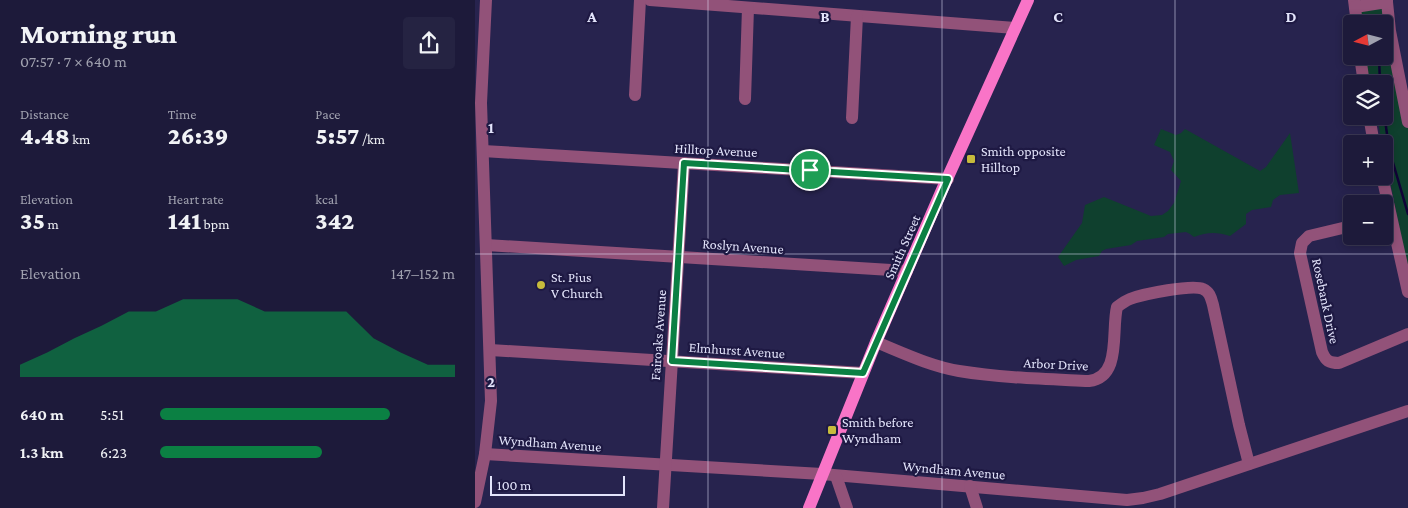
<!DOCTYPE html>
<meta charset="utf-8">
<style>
:root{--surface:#1d1a3a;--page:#252342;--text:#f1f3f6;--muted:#a0a1af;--line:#3b3854;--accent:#0b8043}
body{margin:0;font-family:"Crimson Pro",serif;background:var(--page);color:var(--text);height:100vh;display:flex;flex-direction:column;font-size:19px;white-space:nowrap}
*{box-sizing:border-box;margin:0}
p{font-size:16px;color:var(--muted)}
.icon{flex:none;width:28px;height:28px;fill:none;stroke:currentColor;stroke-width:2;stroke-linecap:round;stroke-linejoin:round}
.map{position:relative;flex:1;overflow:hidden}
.side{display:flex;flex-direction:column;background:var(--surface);width:475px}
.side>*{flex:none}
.needle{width:32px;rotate:263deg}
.controls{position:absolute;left:868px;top:15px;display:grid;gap:10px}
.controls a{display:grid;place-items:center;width:50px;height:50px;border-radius:5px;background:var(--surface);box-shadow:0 2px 8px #0003,0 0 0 1px var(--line);font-size:25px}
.scale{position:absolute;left:15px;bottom:12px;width:135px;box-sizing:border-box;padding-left:5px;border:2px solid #e3e4fb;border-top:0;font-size:14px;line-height:18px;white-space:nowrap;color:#e3e4fb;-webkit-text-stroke:4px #1e1943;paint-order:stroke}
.pin{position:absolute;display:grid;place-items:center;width:42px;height:42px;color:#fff;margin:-21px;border:2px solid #fff;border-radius:50%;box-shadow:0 1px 5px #0007}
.round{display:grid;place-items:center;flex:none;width:52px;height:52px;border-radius:5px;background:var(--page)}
.summary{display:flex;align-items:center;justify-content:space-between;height:85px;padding:0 20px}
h1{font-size:28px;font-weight:800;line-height:38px}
.figures{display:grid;grid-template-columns:repeat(3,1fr);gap:8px;height:85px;padding:5px 20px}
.figures div{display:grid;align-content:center}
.figures b{font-size:25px;font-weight:800}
.figures small{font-size:14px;font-weight:400}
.figures p{font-size:14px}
.chart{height:140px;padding:10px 20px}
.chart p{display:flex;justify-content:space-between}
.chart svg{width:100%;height:90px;margin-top:5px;fill:var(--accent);opacity:.7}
ul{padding:0 20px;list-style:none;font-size:16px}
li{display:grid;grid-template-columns:80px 60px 1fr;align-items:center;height:38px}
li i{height:12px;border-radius:6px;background:var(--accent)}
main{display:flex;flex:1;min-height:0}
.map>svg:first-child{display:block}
</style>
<main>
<section class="side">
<div class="summary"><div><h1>Morning run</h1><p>07:57 · 7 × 640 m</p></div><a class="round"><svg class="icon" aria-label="share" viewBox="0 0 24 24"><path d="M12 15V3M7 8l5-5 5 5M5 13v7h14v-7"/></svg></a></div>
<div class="figures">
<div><p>Distance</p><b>4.48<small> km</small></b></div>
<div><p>Time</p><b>26:39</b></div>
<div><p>Pace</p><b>5:57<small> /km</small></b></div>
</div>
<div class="figures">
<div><p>Elevation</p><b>35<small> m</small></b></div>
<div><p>Heart rate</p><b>141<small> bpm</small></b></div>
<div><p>kcal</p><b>342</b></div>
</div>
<div class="chart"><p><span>Elevation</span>147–152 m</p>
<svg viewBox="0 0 160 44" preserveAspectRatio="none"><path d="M0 44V38L10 32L20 25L30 19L40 12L50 12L60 6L70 6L80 6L90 12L100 12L110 12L120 12L130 25L140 32L150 38L160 38V44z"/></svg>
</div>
<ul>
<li><b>640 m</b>5:51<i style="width:78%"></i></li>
<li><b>1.3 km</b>6:23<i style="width:55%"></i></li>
</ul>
</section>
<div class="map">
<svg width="933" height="508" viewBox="0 0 933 508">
<rect width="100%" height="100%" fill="#27234e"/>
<g fill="#0f402e">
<polygon points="880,7 912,9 933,111 933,271 909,151 909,144 907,144 902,116 909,116 909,84 895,84 890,56 909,56 909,24 883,24"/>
<path d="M686,129l15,6 5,-2 4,-4 75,42 6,-4 24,-34 9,60 -19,2 -7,5 -2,7 -19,3 -6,4v10l-16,12c-13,-4 -23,-4 -36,1l-4,-3 -4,-2 -18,2 -4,3 -27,4 -6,4 -25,4 -4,2 -3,5 -23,4 -12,6 -6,-9 24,-34 3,-18 19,-8 47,19 11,-1 6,-4 6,-8 7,-22 -10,-11 3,-9 -4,-9 -16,-7z"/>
</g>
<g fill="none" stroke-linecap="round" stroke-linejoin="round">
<g stroke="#100237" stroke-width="2.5">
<polyline points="904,56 905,84"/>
<polyline points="909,112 914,149 933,214"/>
</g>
<g stroke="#925279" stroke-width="12">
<polyline points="175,0 540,28"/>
<polyline points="879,0 882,24"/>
<polyline points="912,2 915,31 933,122"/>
<polyline points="880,7 912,2 912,0"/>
<polyline points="885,56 889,84"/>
<polyline points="160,95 165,0"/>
<polyline points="270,99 273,8"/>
<polyline points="894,116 899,144"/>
<polyline points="377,118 382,16"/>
<polyline points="8,151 473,179"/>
<polyline points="907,176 933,292"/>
<path d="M876,226l-42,10 -7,7 -2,10 22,99c4,9 7,11 17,11l69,-29"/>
<polyline points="11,245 432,271"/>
<path d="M401,342c27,11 54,24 83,29 43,7 87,8 130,10 33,-4 22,-50 28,-74 4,-3 8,-6 13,-8 13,-5 63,-15 73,-10 7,3 8,9 10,16l26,120 10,39"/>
<polyline points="15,350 388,373"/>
<polyline points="10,454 347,474 652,500 668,498 685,494 933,411"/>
<polyline points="361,476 372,508"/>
<polyline points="495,486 502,508"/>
<polyline points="0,502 10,454 16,401 6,103 11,0"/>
<polyline points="188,508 209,163"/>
</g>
<polyline stroke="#f974c7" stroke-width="12" points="334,508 401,342 467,190 553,0"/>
</g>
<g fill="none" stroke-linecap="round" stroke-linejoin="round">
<g stroke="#fff" stroke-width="10">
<polygon id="route" points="209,163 473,179 388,373 197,361"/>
</g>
<use href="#route" stroke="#0b8043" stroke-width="6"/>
</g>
<path fill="none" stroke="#e3e4fb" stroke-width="1" stroke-opacity="0.55" d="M233,0v508M467,0v508M700,0v508M0,254h933"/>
<g fill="#c7bb3c" stroke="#1e1943" stroke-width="2">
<rect x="491" y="154" width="10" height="10" rx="2.5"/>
<circle cx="66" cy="285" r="5"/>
<rect x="352" y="425" width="10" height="10" rx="2.5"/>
</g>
<g text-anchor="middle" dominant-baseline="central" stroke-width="4.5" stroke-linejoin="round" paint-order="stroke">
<g font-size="14" fill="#e3e4fb" stroke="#1e1943">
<text transform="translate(241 150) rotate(3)">Hilltop Avenue</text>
<text transform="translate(268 246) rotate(4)">Roslyn Avenue</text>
<text transform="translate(427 247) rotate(-66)">Smith Street</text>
<text transform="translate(851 301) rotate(78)">Rosebank Drive</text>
<text transform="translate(183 335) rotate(-86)">Fairoaks Avenue</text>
<text transform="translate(262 350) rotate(4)">Elmhurst Avenue</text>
<text transform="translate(581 364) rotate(3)">Arbor Drive</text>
<text transform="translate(75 443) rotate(4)">Wyndham Avenue</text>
<text transform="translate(479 470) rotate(5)">Wyndham Avenue</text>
</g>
<g font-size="14" fill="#e3e4fb" stroke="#1e1943" text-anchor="start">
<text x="506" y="151">Smith opposite<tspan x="506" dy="16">Hilltop</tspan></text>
<text x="76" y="277">St. Pius<tspan x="76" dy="16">V Church</tspan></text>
<text x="367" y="422">Smith before<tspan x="367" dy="16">Wyndham</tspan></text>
</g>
</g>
<g font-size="16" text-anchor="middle" font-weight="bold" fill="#e3e4fb" stroke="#1e1943" stroke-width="4.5" stroke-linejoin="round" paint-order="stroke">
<text x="117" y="22">A</text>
<text x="350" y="22">B</text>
<text x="583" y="22">C</text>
<text x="816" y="22">D</text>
<text x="16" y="133">1</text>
<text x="16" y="387">2</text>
</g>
</svg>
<div class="controls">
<a><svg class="needle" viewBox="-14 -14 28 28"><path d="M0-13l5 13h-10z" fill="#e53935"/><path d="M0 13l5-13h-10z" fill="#a0a1af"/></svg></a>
<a><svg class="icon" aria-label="layers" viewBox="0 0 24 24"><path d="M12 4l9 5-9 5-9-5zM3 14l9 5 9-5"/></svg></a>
<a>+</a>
<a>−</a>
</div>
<div class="scale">100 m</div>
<div class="pin" style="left:335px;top:170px;background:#1e9e55"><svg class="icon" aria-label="arrive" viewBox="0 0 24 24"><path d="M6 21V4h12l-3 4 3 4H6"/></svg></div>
</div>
</main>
